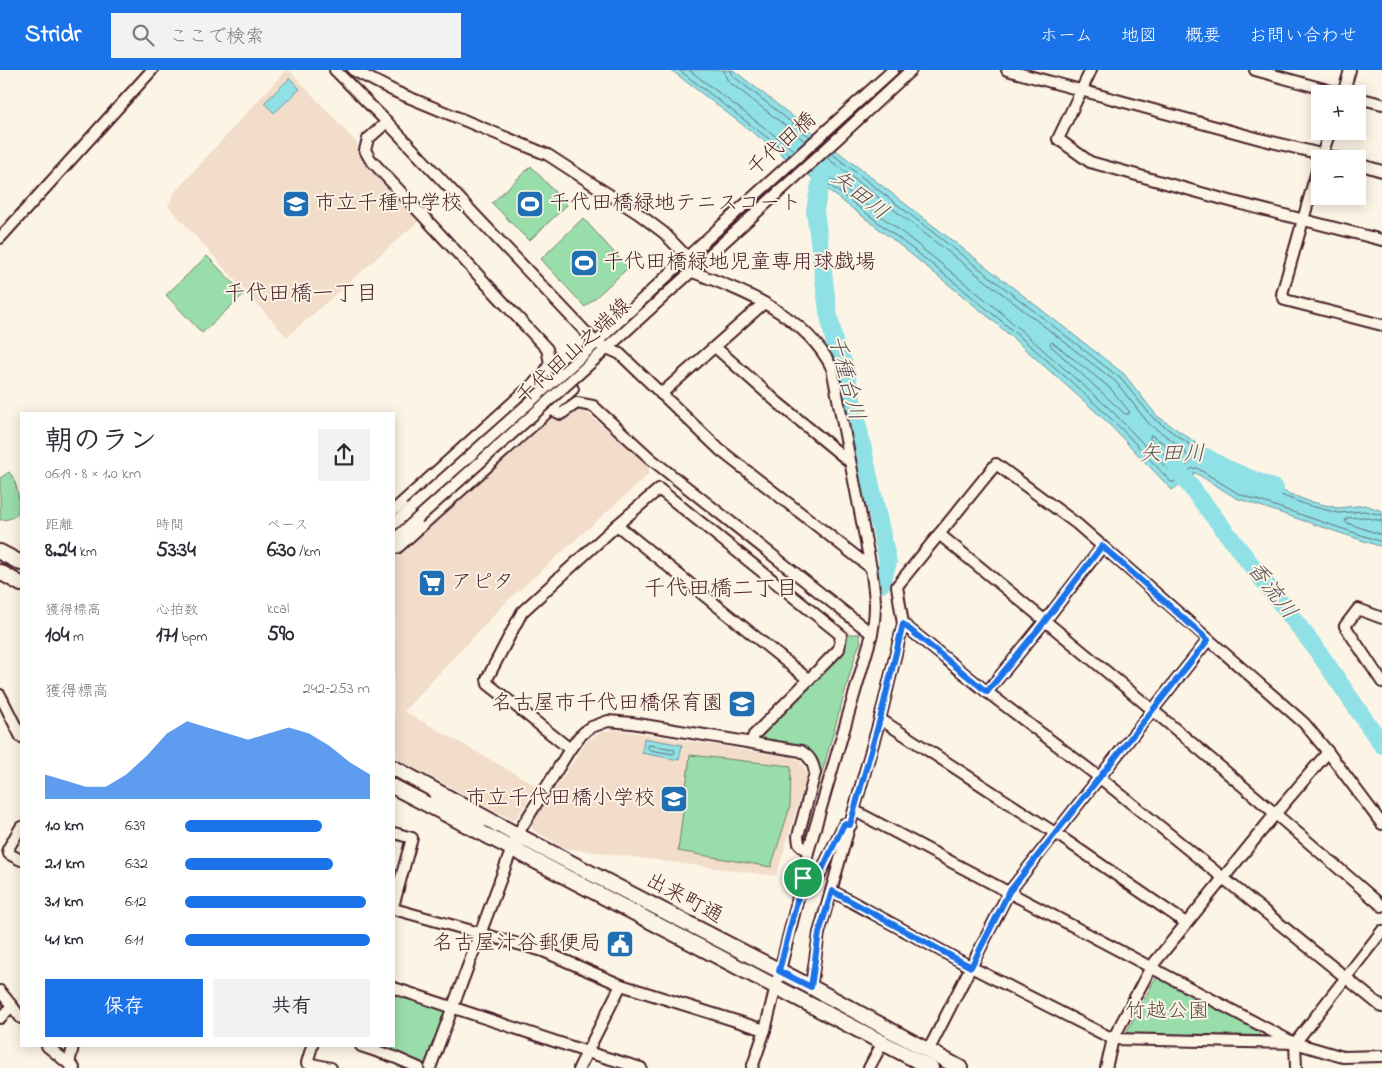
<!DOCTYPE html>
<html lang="ja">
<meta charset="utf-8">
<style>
:root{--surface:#fff;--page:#f2f2f3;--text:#2b2b33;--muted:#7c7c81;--accent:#1a73e8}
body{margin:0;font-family:"Indie Flower","Klee One",sans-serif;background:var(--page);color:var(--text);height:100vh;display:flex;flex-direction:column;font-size:19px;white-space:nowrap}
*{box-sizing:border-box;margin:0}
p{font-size:16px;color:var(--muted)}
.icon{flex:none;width:28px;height:28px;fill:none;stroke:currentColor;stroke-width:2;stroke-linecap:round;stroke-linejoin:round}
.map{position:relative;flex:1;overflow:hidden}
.side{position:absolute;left:20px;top:342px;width:375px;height:635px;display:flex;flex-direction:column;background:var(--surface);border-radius:0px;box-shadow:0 2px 12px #0003}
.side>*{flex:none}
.fabs{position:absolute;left:1311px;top:15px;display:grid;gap:10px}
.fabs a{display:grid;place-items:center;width:55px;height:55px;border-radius:0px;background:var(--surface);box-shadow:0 2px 12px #0003;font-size:25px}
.pin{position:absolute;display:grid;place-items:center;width:42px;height:42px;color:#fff;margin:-21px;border:2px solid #fff;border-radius:50%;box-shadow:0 1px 5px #0007}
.round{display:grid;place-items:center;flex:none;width:52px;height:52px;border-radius:0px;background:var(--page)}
.summary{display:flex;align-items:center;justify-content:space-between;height:85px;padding:0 25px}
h1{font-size:28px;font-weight:700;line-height:38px}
.metrics{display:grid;grid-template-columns:repeat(3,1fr);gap:8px;height:85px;padding:5px 25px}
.metrics div{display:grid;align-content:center}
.metrics b{font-size:21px;font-weight:700}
.metrics small{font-size:14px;font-weight:400}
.metrics p{font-size:14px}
.chart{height:140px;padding:10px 25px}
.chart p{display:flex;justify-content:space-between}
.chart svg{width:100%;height:90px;margin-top:5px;fill:var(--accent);opacity:.7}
.button{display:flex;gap:10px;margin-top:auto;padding:10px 25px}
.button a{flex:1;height:58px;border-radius:0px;background:var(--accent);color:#fff;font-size:20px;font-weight:700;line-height:58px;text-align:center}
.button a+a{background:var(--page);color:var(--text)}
ul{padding:0 25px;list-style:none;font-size:16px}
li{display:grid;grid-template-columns:80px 60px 1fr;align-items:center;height:38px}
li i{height:12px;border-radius:6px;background:var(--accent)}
header{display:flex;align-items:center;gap:30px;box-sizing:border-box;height:70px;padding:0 25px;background:var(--accent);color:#fff}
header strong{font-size:24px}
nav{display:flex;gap:28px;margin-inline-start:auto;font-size:18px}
.search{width:350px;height:45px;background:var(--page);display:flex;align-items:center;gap:12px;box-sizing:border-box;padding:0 18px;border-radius:0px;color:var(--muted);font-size:19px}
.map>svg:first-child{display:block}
</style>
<header>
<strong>Stridr</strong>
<div class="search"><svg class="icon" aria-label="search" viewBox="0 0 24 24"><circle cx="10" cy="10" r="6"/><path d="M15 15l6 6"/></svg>ここで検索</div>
<nav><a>ホーム</a><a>地図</a><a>概要</a><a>お問い合わせ</a></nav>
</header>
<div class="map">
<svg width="1382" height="998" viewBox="0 0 1382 998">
<rect width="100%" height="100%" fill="#fcf5e5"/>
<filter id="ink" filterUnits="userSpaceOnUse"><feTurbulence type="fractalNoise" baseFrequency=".02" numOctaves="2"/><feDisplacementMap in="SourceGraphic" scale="10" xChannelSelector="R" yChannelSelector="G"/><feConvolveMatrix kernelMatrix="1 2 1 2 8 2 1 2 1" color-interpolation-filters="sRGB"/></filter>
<g filter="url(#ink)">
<g fill="#f1ddc9">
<polygon points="286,0 289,0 357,73 357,80 421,149 287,267 168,136 174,123"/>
<polygon points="568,327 650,396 648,405 507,531 404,641 537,716 517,747 513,750 394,687 394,485"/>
<polygon points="618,660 796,688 800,691 806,701 806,708 776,806 565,778 533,760 531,755 587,671 603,661"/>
</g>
<g fill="#99deaa" stroke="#727e6a">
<polygon points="531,96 567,135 529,171 492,133"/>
<polygon points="583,148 628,198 585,237 541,189"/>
<polygon points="207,186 244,224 202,263 166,225"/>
<path d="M9,402c7,6 14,35 7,43 -4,4 -11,5 -16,5v-42z"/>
<path d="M845,564h14l2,8 -5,11 -35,123c-1,-33 -34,-33 -60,-36l-1,-5 83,-84z"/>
<polygon points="690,685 791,696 790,737 771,797 678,781"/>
<polygon points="1158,908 1259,960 1259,967 1257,969 1130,966 1127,961 1155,909"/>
<polygon points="394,923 441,939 444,943 427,992 422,995 374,976 394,976"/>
</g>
<g fill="#8fe1e6" stroke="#73939b">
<polygon points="671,0 733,0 1124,304 1157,346 1195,372 1195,378 1231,401 1308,431 1338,438 1365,435 1382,441 1382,477 1236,428 1194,402 1194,404 1172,420 1103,348 990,248 891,168"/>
<polygon points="290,8 300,19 274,43 264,33"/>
<polygon points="644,668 682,675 679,690 642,683"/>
</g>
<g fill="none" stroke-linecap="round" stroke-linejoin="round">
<g stroke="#666d76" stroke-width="1">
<polyline points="679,0 790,85"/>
<polyline points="689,0 795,81"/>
<polyline points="724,0 725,5 728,11 805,71"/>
<polyline points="731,0 733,6 810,67"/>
<polyline points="831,83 1120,308 1154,349 1189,374 1193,382 1228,405 1307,435 1338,443 1364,441 1382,445"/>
<polyline points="816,97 898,159 997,239 1111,340 1172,404 1175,404 1191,392 1191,389 1186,384 1183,378 1149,354 1116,312 826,87"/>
<path d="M811,101c102,77 202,155 295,243 23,21 43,45 65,68h3l17,-13 6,-1 42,26 143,48"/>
<polygon points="1052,272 1110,318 1129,341 1129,344 1125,344 1051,276 1050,274"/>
<polygon points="1151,365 1177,382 1180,389 1175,394 1173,394 1150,369"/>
<polyline points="1382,451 1364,447 1347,448 1345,451 1347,453 1382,465"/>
<polygon points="649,675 674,679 675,682 673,684 650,680 648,678"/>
</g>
<g stroke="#8fe1e6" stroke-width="18">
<polyline points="823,100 815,140 828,241 835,275 844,294 888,492 881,514"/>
<polyline points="1206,387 1223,397 1275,419"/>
<polyline points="1174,389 1177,399 1317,580 1382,675"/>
</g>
<g stroke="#4a1f2b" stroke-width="14">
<g id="minor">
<polyline points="335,0 387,52 596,273 620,284 720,380 871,498"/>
<path d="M353,0l43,22 152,63 91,59 25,19 23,24 3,14c53,20 115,43 142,97l39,200c4,27 6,39 1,66l-64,218 -5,26 -38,152 -13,38"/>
<polyline points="1007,0 1260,69 1341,89"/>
<polyline points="1091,0 1058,69 1090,92 1230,131 1382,170"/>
<polyline points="1255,0 1342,24"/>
<polyline points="1343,24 1350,0"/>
<polyline points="1358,28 1382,34"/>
<polyline points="387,52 368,69 365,80 370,89 547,279 550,293 544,304 394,440"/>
<polyline points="1321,88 1330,61"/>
<polyline points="1320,90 1282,224 1285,230 1382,255"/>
<polyline points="1358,94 1382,101"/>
<polyline points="0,168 152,0"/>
<polyline points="715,277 777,332 850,392"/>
<polyline points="585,283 697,178 893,0"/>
<polyline points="594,290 836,70 911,0"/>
<polyline points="661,324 764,233"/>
<polyline points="552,340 561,344 577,333 593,336 651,389 872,564"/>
<polyline points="394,454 410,439"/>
<path d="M939,464c150,122 298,245 443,372"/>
<polyline points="394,470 418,448"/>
<polyline points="394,477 397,478 573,319 550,293"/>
<polyline points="1382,548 1358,539 1345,556 1382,612"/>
<polyline points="903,554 987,622 1099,707 1382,937"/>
<polyline points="987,622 1045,551 1102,477"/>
<polyline points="0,625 21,667"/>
<polyline points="880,649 1055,763 1186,853"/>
<polyline points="751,672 754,665 839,579 841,565 659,419 617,455 809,610"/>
<polyline points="570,679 488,614 487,609 522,542 617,455"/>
<polyline points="435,727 480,755"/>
<polyline points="855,741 1294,973"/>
<polyline points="21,757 8,779 9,784 21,790"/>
<polyline points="394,763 412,768 394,833"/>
<polyline points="803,808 818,808 844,754 851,755"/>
<polyline points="832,821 971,897 1113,969 1295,973 1343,987 1382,986"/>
<polyline points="394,839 543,881 621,915 765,960"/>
<polyline points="811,917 819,863 880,649 903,554 897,516 996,394 1077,454 1304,653 1328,682 1382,754"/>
<polyline points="394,918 587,982 641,998"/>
<polyline points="0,921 12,936 0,948"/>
<polyline points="12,936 21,948"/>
<polyline points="47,976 74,998"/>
<polyline points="312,976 307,993 331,998"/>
<polyline points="361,976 394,987 419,998"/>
<polyline points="928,981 1009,822 1208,570"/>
<polyline points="69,994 73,976"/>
<path d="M430,998l87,-233 53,-86 9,-12 10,-9 19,-7 24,2 169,28c9,6 12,11 14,22l-17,63 1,8 9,8"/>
<polyline points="579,998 621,915"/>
<polyline points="869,998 883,972"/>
<polyline points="1106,998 1113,969 1151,897 1276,743 1328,682"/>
<polyline points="1296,998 1295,973 1382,861"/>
</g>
</g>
<g stroke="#4a1f2b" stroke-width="18">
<g id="major">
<polyline points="0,482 21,493"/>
<polyline points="0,502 21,514"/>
<polyline points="394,698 517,765 811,917 960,998"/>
<polyline points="394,717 931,998"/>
</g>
</g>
<use href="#minor" stroke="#fcf5e5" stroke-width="10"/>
<use href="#major" stroke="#fcf5e5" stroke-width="14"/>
<g stroke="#4a1f2b" stroke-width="14" stroke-linecap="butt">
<g id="minor-bridge">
<polyline points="410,439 585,283"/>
<polyline points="418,448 594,290"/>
</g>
</g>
<use href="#minor-bridge" stroke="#fcf5e5" stroke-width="10"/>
</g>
</g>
<g fill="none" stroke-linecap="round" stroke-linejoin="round" filter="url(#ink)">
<g stroke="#fff" stroke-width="10">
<polygon id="route" points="1102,476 1208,570 1009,822 971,897 832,821 819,863 811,917 779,901 803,808 818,808 844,754 850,755 880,649 903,554 987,622 1045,551"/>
</g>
<use href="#route" stroke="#1a73e8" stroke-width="6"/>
</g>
<defs>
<g id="school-square" transform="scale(1.4375)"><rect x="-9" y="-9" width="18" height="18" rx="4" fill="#1f6fb2" stroke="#fcf5e5"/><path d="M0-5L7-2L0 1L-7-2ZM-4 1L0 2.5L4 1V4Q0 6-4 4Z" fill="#fff"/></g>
<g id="stadium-square" transform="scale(1.4375)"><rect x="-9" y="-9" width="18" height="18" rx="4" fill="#1f6fb2" stroke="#fcf5e5"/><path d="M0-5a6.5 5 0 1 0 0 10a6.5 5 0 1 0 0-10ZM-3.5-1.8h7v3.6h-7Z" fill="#fff"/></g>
<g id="supermarket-square" transform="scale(1.4375)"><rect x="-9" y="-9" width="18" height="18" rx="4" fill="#1f6fb2" stroke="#fcf5e5"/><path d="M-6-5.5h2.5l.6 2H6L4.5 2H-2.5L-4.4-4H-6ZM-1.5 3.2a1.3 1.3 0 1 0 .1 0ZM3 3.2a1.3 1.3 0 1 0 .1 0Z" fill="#fff"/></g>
<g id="civic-square" transform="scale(1.4375)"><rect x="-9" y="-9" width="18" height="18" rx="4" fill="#1f6fb2" stroke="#fcf5e5"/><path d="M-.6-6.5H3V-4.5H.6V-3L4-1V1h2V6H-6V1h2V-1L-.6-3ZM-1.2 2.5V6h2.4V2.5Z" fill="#fff"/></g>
</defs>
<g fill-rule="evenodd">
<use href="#school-square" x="296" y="134"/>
<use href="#stadium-square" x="530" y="134"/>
<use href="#stadium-square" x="584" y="193"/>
<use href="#supermarket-square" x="432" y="513"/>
<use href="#school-square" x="742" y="634"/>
<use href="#school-square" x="674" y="729"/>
<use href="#civic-square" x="620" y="874"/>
</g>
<g text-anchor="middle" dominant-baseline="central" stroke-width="4" stroke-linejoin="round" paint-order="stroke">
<g font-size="21" fill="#4a1f2b" stroke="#fcf5e5">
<text transform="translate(782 75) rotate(-42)">千代田橋</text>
<text transform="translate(574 282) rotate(-42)">千代田山之端線</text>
<text transform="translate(684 829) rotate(28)">出来町通</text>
</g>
<g font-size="21" fill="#4a1f2b" stroke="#fcf5e5" text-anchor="start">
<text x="315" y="134">市立千種中学校</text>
<text x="549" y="134">千代田橋緑地テニスコート</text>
<text x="603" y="193">千代田橋緑地児童専用球戯場</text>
<text x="451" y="513">アピタ</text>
<text x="723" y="634" text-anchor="end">名古屋市千代田橋保育園</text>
<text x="655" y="729" text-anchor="end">市立千代田橋小学校</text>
<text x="601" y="874" text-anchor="end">名古屋汁谷郵便局</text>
</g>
<g font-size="21" fill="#5e4f4b" stroke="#fcf5e5">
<text x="1167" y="942">竹越公園</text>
</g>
<g font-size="22" font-style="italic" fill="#5b505a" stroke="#fcf5e5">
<text transform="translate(859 126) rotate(38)">矢田川</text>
<text transform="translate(845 308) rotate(75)">千種台川</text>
<text x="1172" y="385">矢田川</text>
<text transform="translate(1271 521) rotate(52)">香流川</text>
</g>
<g font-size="22" fill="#4a1f2b" stroke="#fcf5e5">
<text x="301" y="225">千代田橋一丁目</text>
<text x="721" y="520">千代田橋二丁目</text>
</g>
</g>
</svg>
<div class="fabs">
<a>+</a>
<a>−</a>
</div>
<div class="pin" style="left:803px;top:808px;background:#1e9e55"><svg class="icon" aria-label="arrive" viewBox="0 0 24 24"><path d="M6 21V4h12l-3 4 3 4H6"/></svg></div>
<section class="side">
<div class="summary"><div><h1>朝のラン</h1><p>06:19 · 8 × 1.0 km</p></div><a class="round"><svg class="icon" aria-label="share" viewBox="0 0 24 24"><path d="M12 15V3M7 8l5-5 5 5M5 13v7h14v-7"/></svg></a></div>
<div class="metrics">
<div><p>距離</p><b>8.24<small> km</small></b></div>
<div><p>時間</p><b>53:34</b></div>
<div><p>ペース</p><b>6:30<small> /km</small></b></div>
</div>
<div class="metrics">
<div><p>獲得標高</p><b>104<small> m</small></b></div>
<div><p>心拍数</p><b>171<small> bpm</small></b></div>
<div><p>kcal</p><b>590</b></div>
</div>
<div class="chart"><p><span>獲得標高</span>242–253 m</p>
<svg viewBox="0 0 160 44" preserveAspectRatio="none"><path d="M0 44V32L10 35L20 38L30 38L40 32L50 23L60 12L70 6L80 9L90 12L100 15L110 12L120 9L130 12L140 18L150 26L160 32V44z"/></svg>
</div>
<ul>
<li><b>1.0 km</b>6:39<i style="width:74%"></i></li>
<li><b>2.1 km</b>6:32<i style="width:80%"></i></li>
<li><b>3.1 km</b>6:12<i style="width:98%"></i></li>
<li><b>4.1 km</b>6:11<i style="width:100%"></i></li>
</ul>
<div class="button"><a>保存</a><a>共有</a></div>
</section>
</div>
